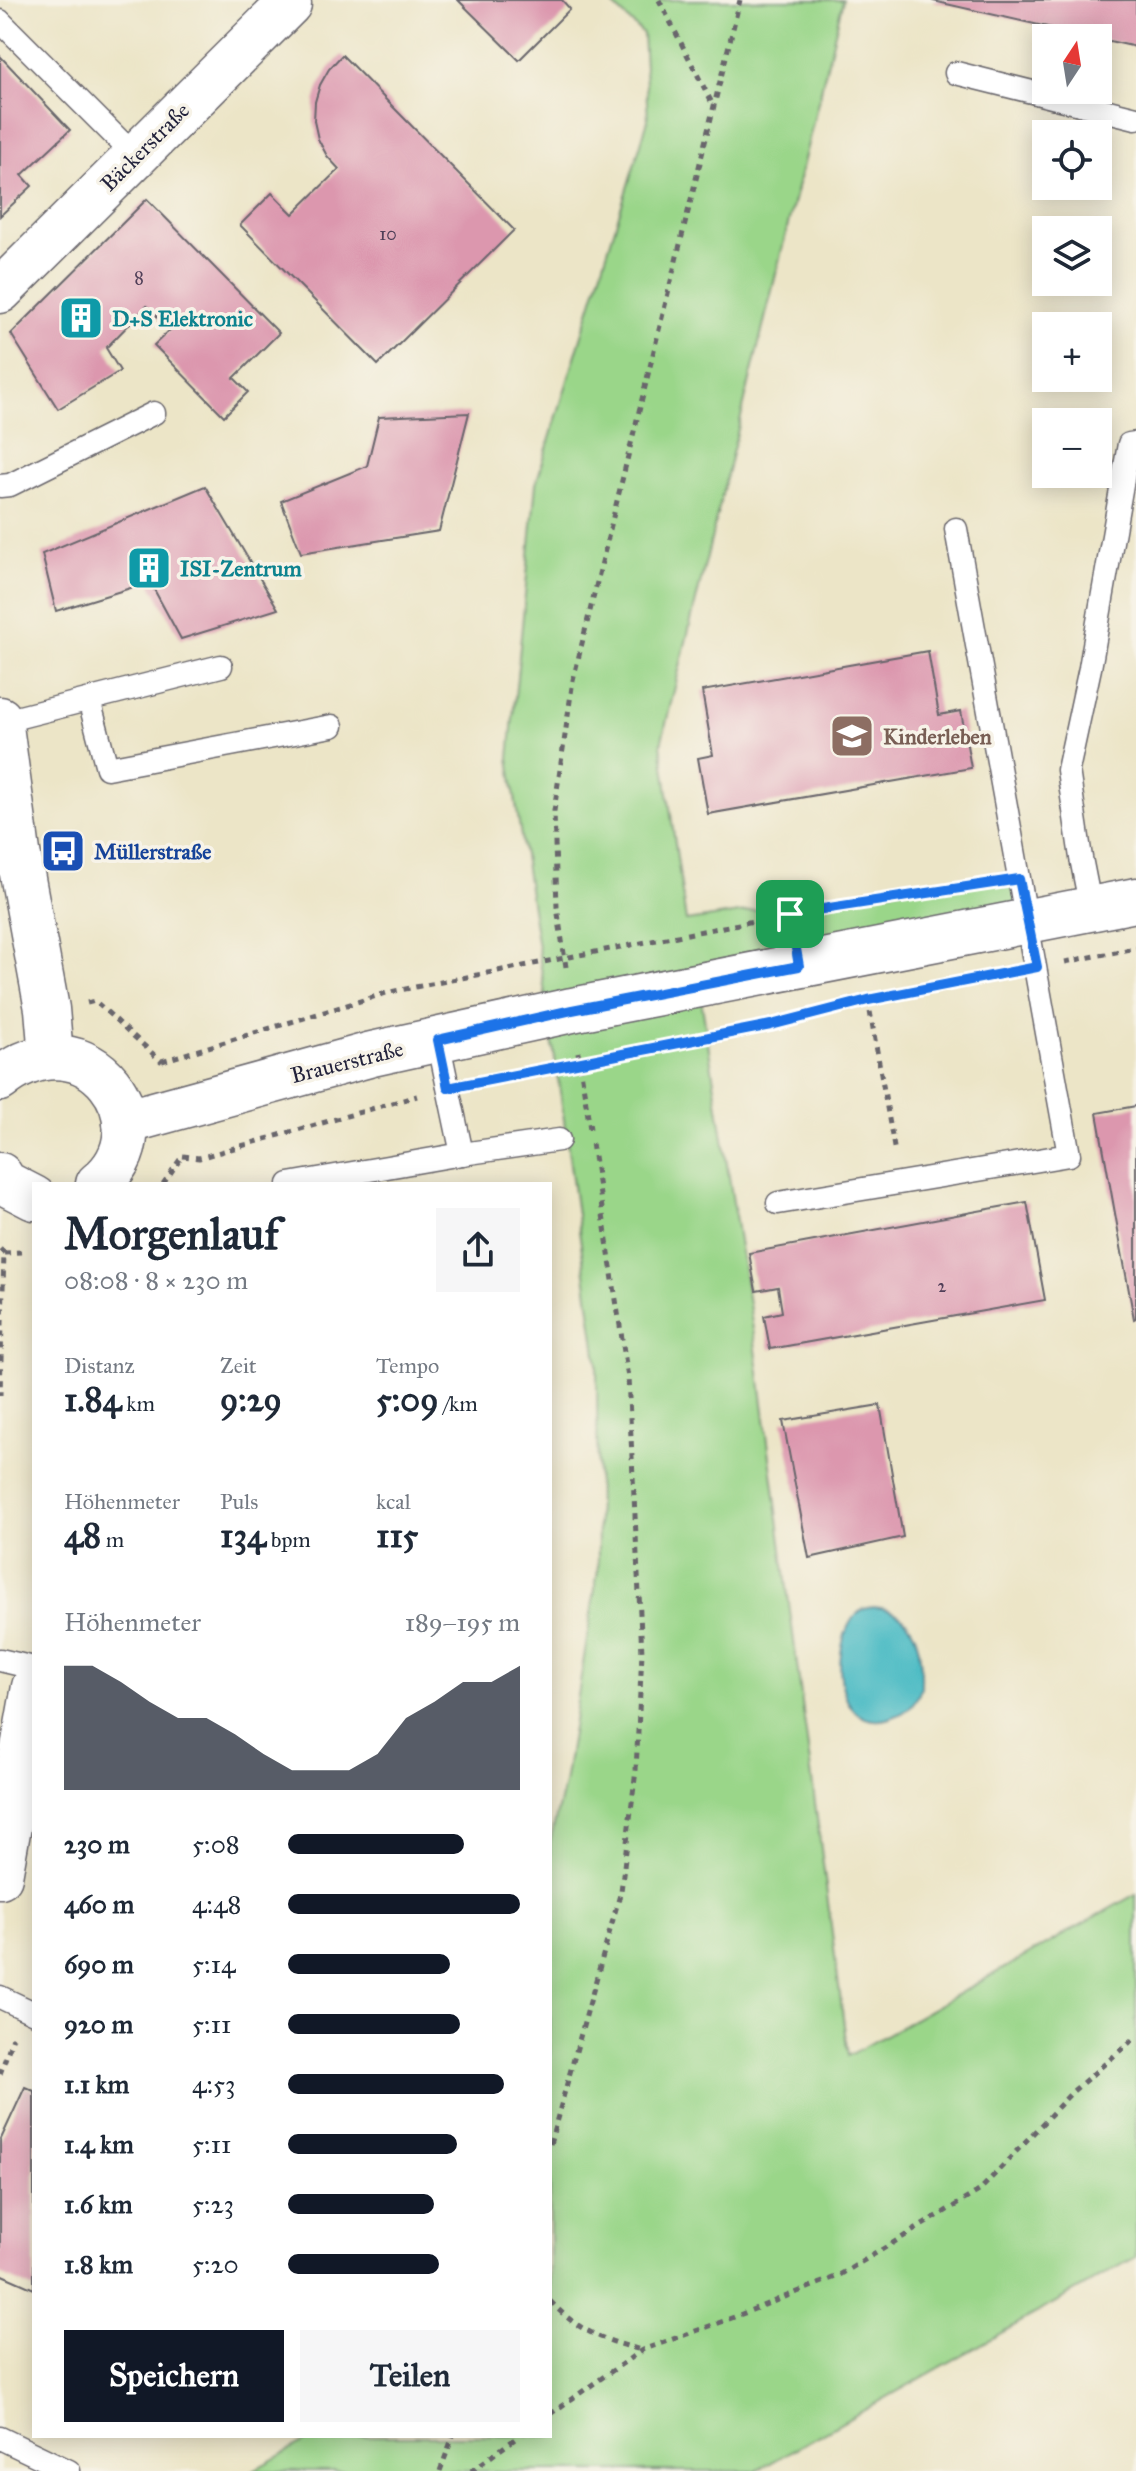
<!DOCTYPE html>
<html lang="de">
<meta charset="utf-8">
<style>
:root{--surface:#fff;--page:#f6f6f7;--text:#1f2937;--muted:#747a83;--accent:#111827}
body{margin:0;font-family:"IM FELL Great Primer",serif;background:var(--page);color:var(--text);height:100vh;display:flex;flex-direction:column;font-size:30px;white-space:nowrap}
*{box-sizing:border-box;margin:0}
p{font-size:26px;color:var(--muted)}
.icon{flex:none;width:44px;height:44px;fill:none;stroke:currentColor;stroke-width:2;stroke-linecap:round;stroke-linejoin:round}
.map{position:relative;flex:1;overflow:hidden}
.sheet{position:absolute;left:32px;top:1182px;width:520px;height:1256px;display:flex;flex-direction:column;background:var(--surface);border-radius:0px;box-shadow:0 4px 20px #0003}
.sheet>*{flex:none}
.needle{width:52px;rotate:12deg}
.buttons{position:absolute;left:1032px;top:24px;display:grid;gap:16px}
.buttons a{display:grid;place-items:center;width:80px;height:80px;border-radius:0px;background:var(--surface);box-shadow:0 4px 20px #0003;font-size:40px}
.pin{position:absolute;display:grid;place-items:center;width:68px;height:68px;color:#fff;margin:-34px;border-radius:16px;box-shadow:0 4px 12px #0006}
.round{display:grid;place-items:center;flex:none;width:84px;height:84px;border-radius:0px;background:var(--page)}
.overview{display:flex;align-items:center;justify-content:space-between;height:136px;padding:0 32px}
h1{font-size:44px;font-weight:700;line-height:60px}
.stats{display:grid;grid-template-columns:repeat(3,1fr);gap:12px;height:136px;padding:8px 32px}
.stats div{display:grid;align-content:center}
.stats b{font-size:34px;font-weight:700}
.stats small{font-size:22px;font-weight:400}
.stats p{font-size:22px}
.chart{height:224px;padding:16px 32px}
.chart p{display:flex;justify-content:space-between}
.chart svg{width:100%;height:144px;margin-top:8px;fill:var(--accent);opacity:.7}
.action{display:flex;gap:16px;margin-top:auto;padding:16px 32px}
.action a{flex:1;height:92px;border-radius:0px;background:var(--accent);color:#fff;font-size:32px;font-weight:700;line-height:92px;text-align:center}
.action a+a{background:var(--page);color:var(--text)}
ul{padding:0 32px;list-style:none;font-size:26px}
li{display:grid;grid-template-columns:128px 96px 1fr;align-items:center;height:60px}
li i{height:20px;border-radius:10px;background:var(--accent)}
.map>svg:first-child{display:block}
</style>
<div class="map">
<svg width="1136" height="2471" viewBox="0 0 1136 2471">
<rect width="100%" height="100%" fill="#f7f3e8"/>
<filter id="ink" filterUnits="userSpaceOnUse"><feTurbulence type="fractalNoise" baseFrequency=".0125" numOctaves="2"/><feDisplacementMap in="SourceGraphic" scale="16" xChannelSelector="R" yChannelSelector="G"/><feConvolveMatrix kernelMatrix="1 2 1 2 8 2 1 2 1" color-interpolation-filters="sRGB"/></filter>
<filter id="wash" filterUnits="userSpaceOnUse"><feTurbulence type="fractalNoise" baseFrequency=".006" numOctaves="4" result="noise"/><feDisplacementMap in="SourceGraphic" scale="32" xChannelSelector="R" yChannelSelector="G"/><feGaussianBlur stdDeviation="1.8" result="paint"/><feColorMatrix in="noise" values="0 0 0 0 0 0 0 0 0 0 0 0 0 0 0 0 0 1.4 0 .05"/><feComposite in="paint" operator="in"/></filter>
<g filter="url(#wash)">
<rect width="100%" height="100%" fill="#ece5c7"/>
<polygon fill="#9ad689" stroke="#5e7c62" stroke-width="2" points="608,0 843,0 661,744 686,921 1021,871 1029,921 699,986 755,1342 848,2056 1136,1894 1136,2257 756,2471 252,2471 315,2436 550,2436 550,1842 564,1784 598,1570 597,1361 561,1098 509,758 536,484 648,120 643,34"/>
<path fill="#4cbbc4" stroke="#376e80" stroke-width="2" d="M874,1607c44,4 48,41 47,79 -1,10 -11,24 -21,28 -71,34 -72,-84 -38,-104 3,-2 8,-2 12,-3z"/>
<g id="blocks">
<g fill="#dc97ae">
<polygon points="458,0 562,0 570,9 519,60"/>
<polygon points="933,0 1136,0 1136,47 933,1"/>
<polygon points="342,55 514,230 378,365 240,225 272,193 293,214 339,169 327,156 318,139 314,121 315,102 320,85 329,69"/>
<polygon points="0,56 70,130 22,175 32,186 0,216"/>
<polygon points="147,199 279,333 234,378 248,392 224,416 154,345 170,330 147,306 106,348 120,371 58,409 11,334"/>
<polygon points="469,413 439,531 301,553 281,501 367,466 379,417"/>
<polygon points="205,486 278,609 181,639 150,582 56,611 42,554"/>
<polygon points="928,651 939,715 961,711 971,768 708,814 698,758 713,755 702,691"/>
<polygon points="1136,1106 1136,1318 1134,1319 1097,1113"/>
<polygon points="1027,1202 1045,1300 770,1349 764,1316 782,1312 778,1287 756,1291 749,1253"/>
<polygon points="880,1405 903,1537 809,1558 783,1421"/>
<polygon points="25,2087 34,2091 34,2289 0,2274 0,2141"/>
</g>
</g>
</g>
<g filter="url(#ink)">
<use href="#blocks" fill-opacity="0" stroke="#69666c" stroke-width="2"/>
<g fill="none" stroke-linecap="round" stroke-linejoin="round">
<g stroke="#69666c" stroke-width="25">
<g id="lane">
<polyline points="0,21 136,157"/>
<polyline points="956,73 1136,118"/>
<polyline points="0,486 10,485 154,413"/>
<polyline points="89,700 107,768 332,726"/>
<polyline points="0,722 221,666"/>
<polyline points="1091,909 1081,858 1068,770 1090,668 1129,444 1136,443"/>
<polyline points="790,914 799,966"/>
<polyline points="438,1040 462,1154"/>
<polyline points="289,1184 462,1154 559,1140"/>
<polyline points="778,1203 1069,1155 956,529"/>
<polyline points="0,1660 34,1668"/>
<polyline points="0,1997 34,2013"/>
<polyline points="0,2438 69,2471"/>
</g>
</g>
<g stroke="#69666c" stroke-width="47">
<g id="street">
<polyline points="0,291 289,4"/>
<polyline points="0,719 18,852 47,1009 51,1056"/>
<path d="M0,1079c88,-70 170,47 98,105"/>
<polyline points="125,1122 372,1054 572,1010 1136,900"/>
<polyline points="0,1175 5,1183 34,1198"/>
<polyline points="0,1876 34,1687"/>
</g>
</g>
<g stroke="#69666c" stroke-width="5" stroke-dasharray="6 6" stroke-linecap="butt">
<polyline points="659,0 713,105"/>
<polyline points="821,910 945,890"/>
<polyline points="1065,962 1136,948"/>
<polyline points="566,967 557,907 554,811 573,680 740,0"/>
<polyline points="868,1000 895,1153"/>
<polyline points="87,1003 95,1001 162,1062"/>
<polyline points="578,1052 590,1129"/>
<polyline points="162,1061 390,992 759,920"/>
<polyline points="478,1082 771,1025 868,1000 1004,974"/>
<polyline points="183,1156 199,1158 417,1096"/>
<polyline points="163,1184 183,1155"/>
<polyline points="0,1249 4,1253 0,1395"/>
<polyline points="4,1253 21,1252"/>
<polyline points="0,2074 13,2037"/>
<polyline points="550,2144 621,1891 636,1770 642,1653 628,1378 592,1143"/>
<path d="M550,2301c29,31 52,38 91,49"/>
<polyline points="550,2414 642,2350 724,2321 838,2276 979,2191 1072,2092 1136,2037"/>
<polyline points="440,2471 453,2436"/>
<polyline points="471,2471 519,2436"/>
</g>
<use href="#lane" stroke="#fff" stroke-width="22"/>
<use href="#street" stroke="#fff" stroke-width="44"/>
</g>
</g>
<g fill="none" stroke-linecap="round" stroke-linejoin="round" filter="url(#ink)">
<g stroke="#fff" stroke-width="16">
<polygon id="route" points="1019,879 1037,967 868,1000 771,1025 448,1088 438,1040 572,1010 799,966 790,914"/>
</g>
<use href="#route" stroke="#1a73e8" stroke-width="10"/>
</g>
<defs>
<g id="building-square" transform="scale(2.3)"><rect x="-9" y="-9" width="18" height="18" rx="4" fill="#0f9aa8" stroke="#f7f3e8"/><path d="M-4-6H4V6H1V3H-1V6H-4ZM-2.5-4.3h1.7v1.8h-1.7ZM.8-4.3h1.7v1.8H.8ZM-2.5-1h1.7V.8h-1.7ZM.8-1h1.7V.8H.8Z" fill="#fff"/></g>
<g id="school-square" transform="scale(2.3)"><rect x="-9" y="-9" width="18" height="18" rx="4" fill="#8d6e63" stroke="#f7f3e8"/><path d="M0-5L7-2L0 1L-7-2ZM-4 1L0 2.5L4 1V4Q0 6-4 4Z" fill="#fff"/></g>
<g id="bus-square" transform="scale(2.3)"><rect x="-9" y="-9" width="18" height="18" rx="4" fill="#1a4fb4" stroke="#f7f3e8"/><path d="M-5-6H5V4H4V6H2V4H-2V6H-4V4H-5ZM-3.5-4V0h7V-4ZM-3.5 1.2v1.5H-2V1.2ZM2 1.2v1.5H3.5V1.2Z" fill="#fff"/></g>
</defs>
<g fill-rule="evenodd">
<use href="#building-square" x="81" y="318"/>
<use href="#building-square" x="149" y="568"/>
<use href="#school-square" x="852" y="736"/>
<use href="#bus-square" x="63" y="851"/>
</g>
<g text-anchor="middle" dominant-baseline="central" stroke-width="7" stroke-linejoin="round" paint-order="stroke">
<g font-size="18" fill="#503f58">
<text x="388" y="234">10</text>
<text x="139" y="278">8</text>
<text x="942" y="1286">2</text>
</g>
<g font-size="22" fill="#22223b" stroke="#f7f3e8">
<text transform="translate(145 147) rotate(-45)">Bäckerstraße</text>
<text transform="translate(347 1062) rotate(-14)">Brauerstraße</text>
</g>
<g font-size="22" font-weight="bold" fill="#0d838f" stroke="#f7f3e8" text-anchor="start">
<text x="112" y="318">D+S Elektronic</text>
<text x="180" y="568">ISI-Zentrum</text>
</g>
<g font-size="22" font-weight="bold" fill="#785e54" stroke="#f7f3e8" text-anchor="start">
<text x="883" y="736">Kinderleben</text>
</g>
<g font-size="22" font-weight="bold" fill="#164399" stroke="#f7f3e8" text-anchor="start">
<text x="94" y="851">Müllerstraße</text>
</g>
</g>
</svg>
<div class="buttons">
<a><svg class="needle" viewBox="-14 -14 28 28"><path d="M0-13l5 13h-10z" fill="#e53935"/><path d="M0 13l5-13h-10z" fill="#747a83"/></svg></a>
<a><svg class="icon" aria-label="locate" viewBox="0 0 24 24"><circle cx="12" cy="12" r="6"/><path d="M12 2v4M12 18v4M2 12h4M18 12h4"/></svg></a>
<a><svg class="icon" aria-label="layers" viewBox="0 0 24 24"><path d="M12 4l9 5-9 5-9-5zM3 14l9 5 9-5"/></svg></a>
<a>+</a>
<a>−</a>
</div>
<div class="pin" style="left:790px;top:914px;background:#1e9e55"><svg class="icon" aria-label="arrive" viewBox="0 0 24 24"><path d="M6 21V4h12l-3 4 3 4H6"/></svg></div>
<section class="sheet">
<div class="overview"><div><h1>Morgenlauf</h1><p>08:08 · 8 × 230 m</p></div><a class="round"><svg class="icon" aria-label="share" viewBox="0 0 24 24"><path d="M12 15V3M7 8l5-5 5 5M5 13v7h14v-7"/></svg></a></div>
<div class="stats">
<div><p>Distanz</p><b>1.84<small> km</small></b></div>
<div><p>Zeit</p><b>9:29</b></div>
<div><p>Tempo</p><b>5:09<small> /km</small></b></div>
</div>
<div class="stats">
<div><p>Höhenmeter</p><b>48<small> m</small></b></div>
<div><p>Puls</p><b>134<small> bpm</small></b></div>
<div><p>kcal</p><b>115</b></div>
</div>
<div class="chart"><p><span>Höhenmeter</span>189–195 m</p>
<svg viewBox="0 0 160 44" preserveAspectRatio="none"><path d="M0 44V6L10 6L20 11L30 17L40 22L50 22L60 27L70 33L80 38L90 38L100 38L110 33L120 22L130 17L140 11L150 11L160 6V44z"/></svg>
</div>
<ul>
<li><b>230 m</b>5:08<i style="width:76%"></i></li>
<li><b>460 m</b>4:48<i style="width:100%"></i></li>
<li><b>690 m</b>5:14<i style="width:70%"></i></li>
<li><b>920 m</b>5:11<i style="width:74%"></i></li>
<li><b>1.1 km</b>4:53<i style="width:93%"></i></li>
<li><b>1.4 km</b>5:11<i style="width:73%"></i></li>
<li><b>1.6 km</b>5:23<i style="width:63%"></i></li>
<li><b>1.8 km</b>5:20<i style="width:65%"></i></li>
</ul>
<div class="action"><a>Speichern</a><a>Teilen</a></div>
</section>
</div>
